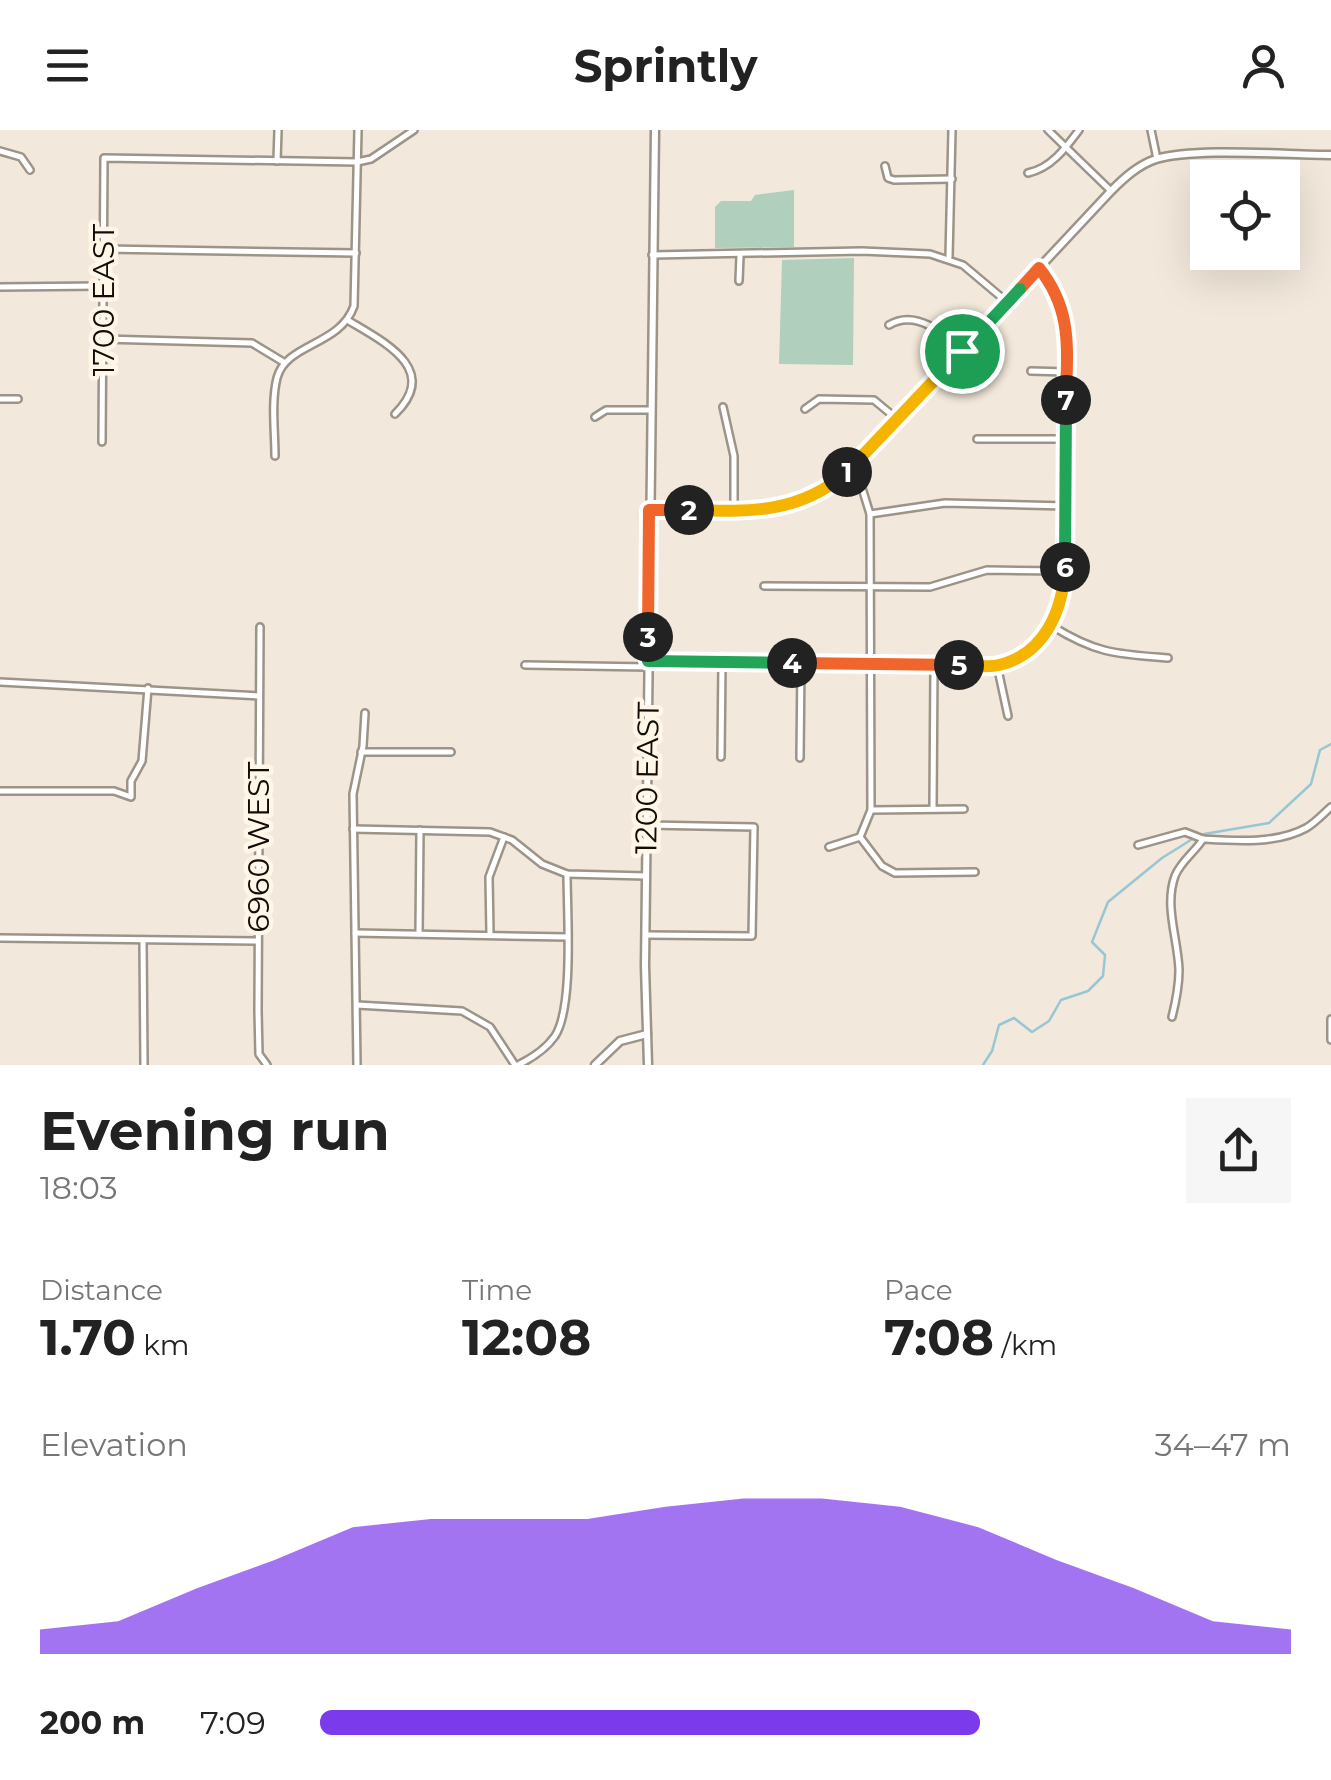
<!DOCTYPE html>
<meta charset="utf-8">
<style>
:root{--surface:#fff;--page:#f6f6f6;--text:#222;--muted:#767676;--accent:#7c3aed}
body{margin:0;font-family:Montserrat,sans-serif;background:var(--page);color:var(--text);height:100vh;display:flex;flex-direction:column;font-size:38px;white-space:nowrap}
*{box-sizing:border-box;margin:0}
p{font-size:32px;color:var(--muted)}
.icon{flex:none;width:55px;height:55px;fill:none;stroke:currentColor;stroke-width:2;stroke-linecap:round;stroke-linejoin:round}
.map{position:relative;height:935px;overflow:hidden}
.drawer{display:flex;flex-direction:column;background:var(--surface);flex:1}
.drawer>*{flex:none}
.tools{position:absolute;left:1190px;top:30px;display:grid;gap:20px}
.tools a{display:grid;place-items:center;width:110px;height:110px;border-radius:0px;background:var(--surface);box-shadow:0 10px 40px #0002;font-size:50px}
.pin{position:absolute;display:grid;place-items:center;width:85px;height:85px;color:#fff;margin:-42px;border:5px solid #fff;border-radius:50%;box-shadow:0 2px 10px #0007}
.km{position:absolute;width:50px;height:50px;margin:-25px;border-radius:50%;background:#222;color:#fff;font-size:28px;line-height:50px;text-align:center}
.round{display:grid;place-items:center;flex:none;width:105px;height:105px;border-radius:0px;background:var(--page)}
.headline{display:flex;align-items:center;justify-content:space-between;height:170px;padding:0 40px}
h1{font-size:55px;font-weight:700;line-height:75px}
.stats{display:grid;grid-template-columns:repeat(3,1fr);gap:15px;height:170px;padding:10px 40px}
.stats div{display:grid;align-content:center}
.stats b{font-size:50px;font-weight:700}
.stats small{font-size:28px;font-weight:400}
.stats p{font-size:28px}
.chart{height:280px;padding:20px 40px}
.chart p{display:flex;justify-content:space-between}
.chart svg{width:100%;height:180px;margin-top:10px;fill:var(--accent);opacity:.7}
ul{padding:0 40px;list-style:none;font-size:32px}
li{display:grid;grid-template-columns:160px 120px 1fr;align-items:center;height:75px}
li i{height:25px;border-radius:12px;background:var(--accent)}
header{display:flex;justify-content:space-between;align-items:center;height:130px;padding:0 40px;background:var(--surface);font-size:45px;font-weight:700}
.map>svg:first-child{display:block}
</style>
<header><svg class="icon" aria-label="menu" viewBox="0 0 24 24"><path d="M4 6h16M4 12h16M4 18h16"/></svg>Sprintly<svg class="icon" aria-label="person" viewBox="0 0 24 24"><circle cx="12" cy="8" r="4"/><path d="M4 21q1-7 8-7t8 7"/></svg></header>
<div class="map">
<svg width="1331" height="935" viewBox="0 0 1331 935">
<rect width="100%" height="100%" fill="#f2e8db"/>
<g fill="#b0cfbd">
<polygon points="794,60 794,117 715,118 715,77 721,71 751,71 755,65"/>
<polygon points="854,128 853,235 779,234 782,130"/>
</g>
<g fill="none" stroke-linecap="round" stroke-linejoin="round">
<g stroke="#98c6d5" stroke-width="2.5">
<polyline points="1204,704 1269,693 1311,654 1320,620 1331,614"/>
<polyline points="983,935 992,921 999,895 1014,888 1032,902 1049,891 1061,870 1088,861 1103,846 1105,825 1092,812 1108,772 1162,728 1194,708"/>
</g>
<g stroke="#9c9488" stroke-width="10">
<g id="street">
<polyline points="1048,0 1111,61"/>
<polyline points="1151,0 1157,29"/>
<polyline points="0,21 21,27 30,40"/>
<polyline points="277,31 278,0"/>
<polyline points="885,36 888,48 894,50 952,49"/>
<path d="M1028,43c23,-5 37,-24 51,-43"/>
<polyline points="104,119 356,123"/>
<polyline points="652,125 862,121 930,124 963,135 1007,172"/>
<polyline points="949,127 952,0"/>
<polyline points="739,151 740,126"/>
<polyline points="0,157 102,156"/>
<path d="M349,191c37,22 91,49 46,93"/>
<path d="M889,195c26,-16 56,8 73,26"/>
<polyline points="103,209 252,213 285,233"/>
<polyline points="1031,241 1067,242"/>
<polyline points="0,269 18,269"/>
<polyline points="723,277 734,326 734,381"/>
<polyline points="805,279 819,269 874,270 897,289"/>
<polyline points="595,287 606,280 650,280"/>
<polyline points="977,309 1065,309"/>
<polyline points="102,312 104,28 357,32 371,29 414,0"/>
<path d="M275,326c0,-24 -4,-54 2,-78 9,-35 63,-32 77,-72l4,-176"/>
<polyline points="870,384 945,373 1066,376"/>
<polyline points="764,456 930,457 987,440 1064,441"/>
<path d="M1052,496c45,28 65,28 116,32"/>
<polyline points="260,497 258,881 259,924 267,935"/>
<polyline points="648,531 997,535 1015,528 1034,515 1052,496 1063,459 1067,192 1053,157 1039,138"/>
<polyline points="525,535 648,537"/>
<polyline points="997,535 1008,586"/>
<polyline points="0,552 259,566"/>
<polyline points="361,622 451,622"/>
<polyline points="721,627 722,532"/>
<polyline points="800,628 801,533"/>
<polyline points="0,661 114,661 131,667 131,651 142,631 148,558"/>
<polyline points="933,678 934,535"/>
<polyline points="871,680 964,679"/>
<polyline points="353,699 490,702 512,710 542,734 567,744 646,746"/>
<polyline points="860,707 882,736 895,743 975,742"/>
<polyline points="1138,715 1185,702 1203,709"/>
<polyline points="829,717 860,707 871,680 870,384 862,358 849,341"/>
<polyline points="355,803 567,807"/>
<polyline points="419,804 420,700"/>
<polyline points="490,804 489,747 504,707"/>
<polyline points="646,805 752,806 754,697 646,695"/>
<polyline points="0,808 258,811"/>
<polyline points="143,810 144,935"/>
<polyline points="357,875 462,881 490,897 515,935"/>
<path d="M1172,887c4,-16 7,-32 7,-47 -1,-31 -15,-64 -4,-94 6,-15 20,-24 28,-37 32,2 74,5 103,-11 9,-5 17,-14 25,-21"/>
<polyline points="1331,889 1331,910"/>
<polyline points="357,935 353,664 363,616 365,583"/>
<path d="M518,935c14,-7 28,-16 37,-29 19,-29 12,-124 12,-162"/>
</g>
</g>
<g stroke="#9c9488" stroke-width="11">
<g id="secondary">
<path d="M649,380c75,-5 137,18 200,-39l262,-280c13,-13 27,-26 45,-32 40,-12 130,-4 175,-4"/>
<polyline points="595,935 620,911 647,904"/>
<polyline points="648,935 645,836 655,0"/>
</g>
</g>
<use href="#street" stroke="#fff" stroke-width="5"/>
<use href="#secondary" stroke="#fff" stroke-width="6"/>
</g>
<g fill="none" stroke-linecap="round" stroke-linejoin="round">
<g stroke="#fff" stroke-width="20">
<polyline id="split-1" points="847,342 962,221"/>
</g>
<g stroke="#fff" stroke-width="20">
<path id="split-2" d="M689,380c59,2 111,4 158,-38"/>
</g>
<g stroke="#fff" stroke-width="20">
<polyline id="split-3" points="648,507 649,380 689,380"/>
</g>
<g stroke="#fff" stroke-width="20">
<polyline id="split-4" points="648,507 648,531 792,533"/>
</g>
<g stroke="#fff" stroke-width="20">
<polyline id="split-5" points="792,533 959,535"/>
</g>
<g stroke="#fff" stroke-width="20">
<path id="split-6" d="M959,535c13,0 28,3 40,0 46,-11 64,-55 66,-98"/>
</g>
<g stroke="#fff" stroke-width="20">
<polyline id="split-7" points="1065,437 1066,270"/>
</g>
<g stroke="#fff" stroke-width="20">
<path id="split-8" d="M1020,159l19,-21c34,43 28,81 27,132"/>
</g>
<g stroke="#fff" stroke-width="20">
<polyline id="split-9" points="962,221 1020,159"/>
</g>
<use href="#split-1" stroke="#f5b400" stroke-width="12"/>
<use href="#split-2" stroke="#f5b400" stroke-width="12"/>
<use href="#split-3" stroke="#f0652b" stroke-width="12"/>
<use href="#split-4" stroke="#22a559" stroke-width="12"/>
<use href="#split-5" stroke="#f0652b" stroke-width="12"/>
<use href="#split-6" stroke="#f5b400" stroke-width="12"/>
<use href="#split-7" stroke="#22a559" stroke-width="12"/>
<use href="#split-8" stroke="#f0652b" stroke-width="12"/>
<use href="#split-9" stroke="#22a559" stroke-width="12"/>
</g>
<g text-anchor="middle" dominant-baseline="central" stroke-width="9" stroke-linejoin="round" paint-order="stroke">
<g font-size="30" fill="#100d09" stroke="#fff6e8">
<text transform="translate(103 170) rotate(-90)">1700 EAST</text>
<text transform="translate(647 648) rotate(-89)">1200 EAST</text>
<text transform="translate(258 717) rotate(-90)">6960 WEST</text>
</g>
</g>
</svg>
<div class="tools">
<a><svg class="icon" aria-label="locate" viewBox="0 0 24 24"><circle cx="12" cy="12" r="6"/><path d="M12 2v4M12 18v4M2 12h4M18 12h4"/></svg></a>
</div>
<div class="pin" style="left:962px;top:221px;background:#1e9e55"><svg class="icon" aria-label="arrive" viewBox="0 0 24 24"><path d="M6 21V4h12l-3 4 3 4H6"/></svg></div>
<b class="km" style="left:847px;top:342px">1</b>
<b class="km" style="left:689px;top:380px">2</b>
<b class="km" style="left:648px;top:507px">3</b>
<b class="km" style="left:792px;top:533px">4</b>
<b class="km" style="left:959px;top:535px">5</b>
<b class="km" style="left:1065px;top:437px">6</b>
<b class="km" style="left:1066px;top:270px">7</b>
</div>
<section class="drawer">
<div class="headline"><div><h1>Evening run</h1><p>18:03</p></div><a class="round"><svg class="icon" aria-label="share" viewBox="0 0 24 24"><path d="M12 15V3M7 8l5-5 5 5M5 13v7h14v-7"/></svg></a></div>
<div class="stats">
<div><p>Distance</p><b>1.70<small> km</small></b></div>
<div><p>Time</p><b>12:08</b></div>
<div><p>Pace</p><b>7:08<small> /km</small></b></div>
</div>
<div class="chart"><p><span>Elevation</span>34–47 m</p>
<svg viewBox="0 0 160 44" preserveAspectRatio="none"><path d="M0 44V38L10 36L20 28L30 21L40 13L50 11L60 11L70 11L80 8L90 6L100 6L110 8L120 13L130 21L140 28L150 36L160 38V44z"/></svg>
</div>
<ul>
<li><b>200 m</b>7:09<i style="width:68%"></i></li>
</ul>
</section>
